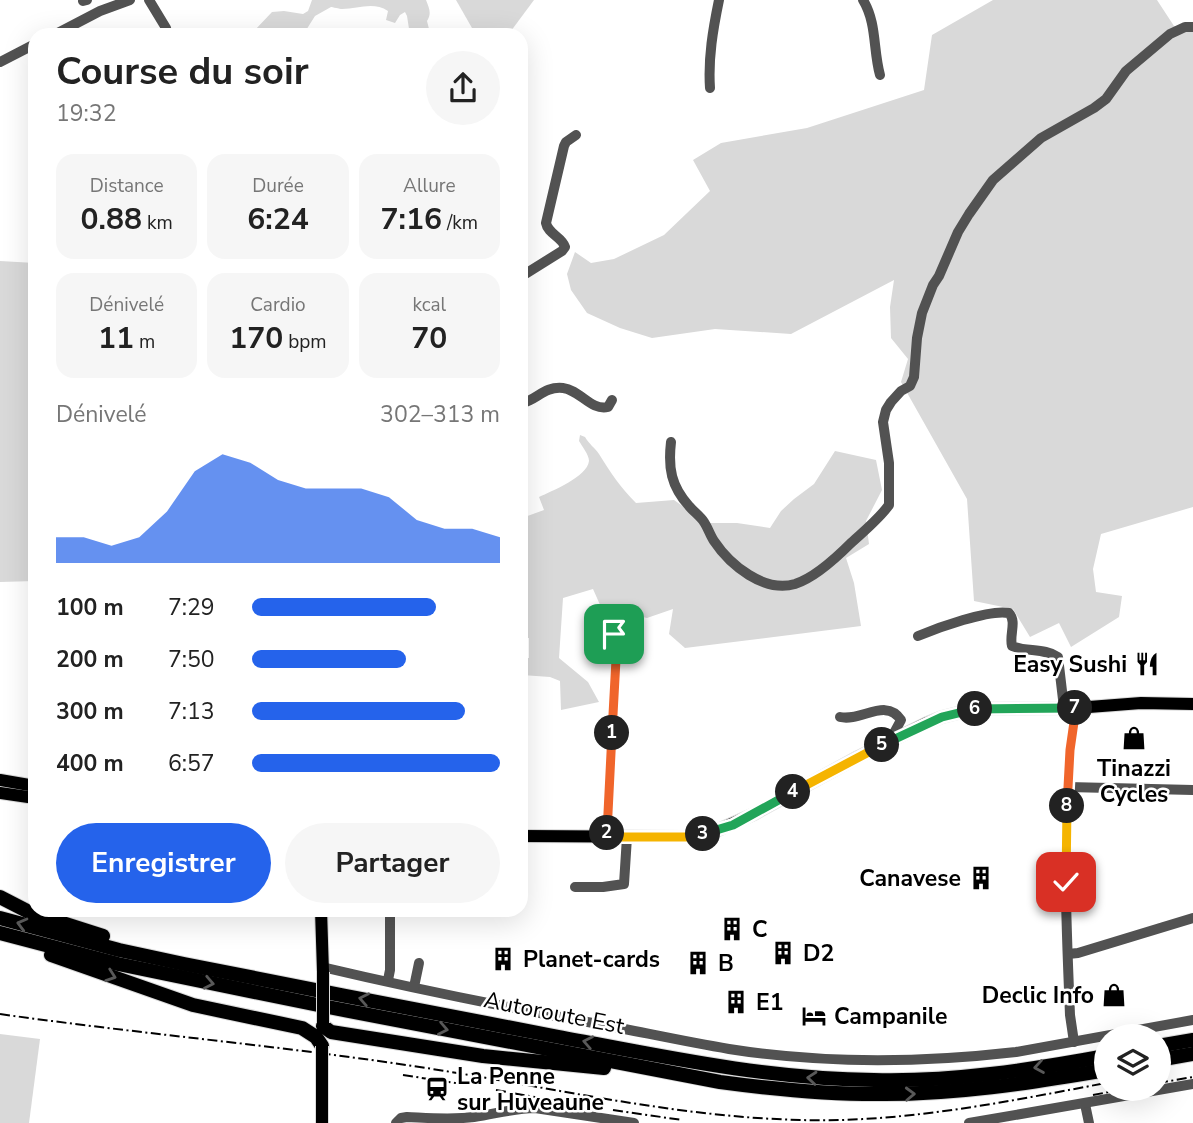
<!DOCTYPE html>
<html lang="fr">
<meta charset="utf-8">
<style>
:root{--surface:#fff;--page:#f6f6f6;--text:#222;--muted:#767676;--accent:#2563eb}
body{margin:0;font-family:"Nunito Sans",sans-serif;background:var(--page);color:var(--text);height:100vh;display:flex;flex-direction:column;font-size:26px;white-space:nowrap}
*{box-sizing:border-box;margin:0}
p{font-size:23px;color:var(--muted)}
.icon{flex:none;width:38px;height:38px;fill:none;stroke:currentColor;stroke-width:2;stroke-linecap:round;stroke-linejoin:round}
.map{position:relative;flex:1;overflow:hidden}
.details{position:absolute;left:28px;top:28px;width:500px;height:889px;display:flex;flex-direction:column;background:var(--surface);border-radius:21px;box-shadow:0 7px 28px #0002}
.details>*{flex:none}
.controls{position:absolute;left:1094px;top:1024px;display:grid;gap:14px}
.controls a{display:grid;place-items:center;width:77px;height:77px;border-radius:50%;background:var(--surface);box-shadow:0 7px 28px #0002;font-size:35px}
.pin{position:absolute;display:grid;place-items:center;width:60px;height:60px;color:#fff;margin:-30px;border-radius:14px;box-shadow:0 4px 10px #0006}
.km{position:absolute;width:35px;height:35px;margin:-18px;border-radius:50%;background:#222;color:#fff;font-size:19px;line-height:35px;text-align:center}
.round{display:grid;place-items:center;flex:none;width:74px;height:74px;border-radius:37px;background:var(--page)}
.overview{display:flex;align-items:center;justify-content:space-between;height:119px;padding:0 28px}
h1{font-size:38px;font-weight:700;line-height:52px}
.figures{display:grid;grid-template-columns:repeat(3,1fr);gap:10px;height:119px;padding:7px 28px}
.figures div{display:grid;align-content:center;border-radius:18px;background:var(--page);text-align:center}
.figures b{font-size:30px;font-weight:700}
.figures small{font-size:19px;font-weight:400}
.figures p{font-size:19px}
.chart{height:196px;padding:14px 28px}
.chart p{display:flex;justify-content:space-between}
.chart svg{width:100%;height:126px;margin-top:7px;fill:var(--accent);opacity:.7}
.cta{display:flex;gap:14px;margin-top:auto;padding:14px 28px}
.cta a{flex:1;height:80px;border-radius:42px;background:var(--accent);color:#fff;font-size:28px;font-weight:700;line-height:80px;text-align:center}
.cta a+a{background:var(--page);color:var(--text)}
ul{padding:0 28px;list-style:none;font-size:23px}
li{display:grid;grid-template-columns:112px 84px 1fr;align-items:center;height:52px}
li i{height:18px;border-radius:9px;background:var(--accent)}
.map>svg:first-child{display:block}
</style>
<div class="map">
<svg width="1193" height="1123" viewBox="0 0 1193 1123">
<rect width="100%" height="100%" fill="#fff"/>
<g fill="#d9d9d9">
<path d="M312,0h114c3,8 6,13 1,21l2,8 -4,3 -15,3 -3,-19 -2,-4 -5,3 -5,8 -9,-3 2,-9c-15,-10 -30,-2 -46,-2 -2,0 -10,-2 -11,-2l-16,9 -12,19h-58l8,-3 19,-20 12,-1 19,3 5,-3z"/>
<polygon points="456,0 534,0 508,35 476,35"/>
<polygon points="993,0 1157,0 1174,26 1193,27 1193,507 1101,534 1093,569 1096,592 1122,596 1119,617 1071,647 1059,623 1030,637 1013,609 974,601 967,499 901,382 908,359 891,338 890,307 894,280 791,334 715,329 652,338 620,328 587,313 571,290 567,274 575,252 591,263 614,259 664,235 710,191 693,160 721,143 807,128 924,90 932,35"/>
<polygon points="0,261 35,263 35,581 0,582"/>
<path d="M580,435l5,2c4,7 10,11 14,17 12,19 21,33 37,49l38,-3 24,17 12,6h27l33,5 11,-17 13,-12 20,-15 21,-33 41,9 6,30 -16,31 3,23 -23,14 8,25 7,43 -176,22 -16,-14 4,-25 -26,9 -46,-11 -8,-18 -30,9 -4,60 29,24 11,20 -38,8 -1,-29 -10,-4 -28,-2v-17h7v-20h-7v-120l22,-8 -5,-13c13,-6 48,-20 50,-36 0,-6 -7,-15 -10,-20z"/>
<polygon points="0,1034 40,1039 29,1123 0,1123"/>
</g>
<g fill="none" stroke-linecap="round" stroke-linejoin="round">
<g stroke="#dbdbdb" stroke-width="14">
<g id="major">
<polyline points="0,780 35,786"/>
<polyline points="0,793 35,798"/>
<polyline points="522,836 686,837 718,830 754,814 858,757 927,723 942,717 974,709 1076,708 1141,703 1193,704"/>
<polyline points="321,910 323,972"/>
<polyline points="322,1080 322,1123"/>
</g>
</g>
<g stroke="#dbdbdb" stroke-width="16">
<g id="highway">
<polyline points="0,897 31,913 103,936"/>
<path d="M0,918l119,32 65,14c123,25 247,48 370,72 107,20 211,43 320,44 78,2 156,-10 232,-24"/>
<path d="M0,933l118,31 210,43 392,75c52,7 104,12 156,12 77,1 154,-11 230,-24"/>
<polyline points="51,955 193,1005 302,1028 316,1037 322,1046"/>
<polyline points="323,1026 331,1032 483,1056 604,1068"/>
<polyline points="1158,1046 1193,1040"/>
<polyline points="1158,1060 1193,1054"/>
</g>
</g>
<g stroke="#525252" stroke-width="10">
<polyline points="149,0 166,28 168,35"/>
<path d="M863,0c14,23 10,50 17,75"/>
<polyline points="83,1 87,0"/>
<polyline points="54,35 100,11 130,0"/>
<polyline points="0,62 35,44"/>
<path d="M710,88c-2,-30 3,-59 9,-88"/>
<path d="M522,276l40,-25 3,-4c-3,-10 -17,-13 -19,-24l18,-77 2,-4 10,-7"/>
<path d="M522,403c15,-3 22,-17 41,-15 17,2 28,23 45,19l4,-7"/>
<path d="M671,442c-3,26 0,44 18,64 5,6 11,10 15,16 4,6 6,13 10,19 16,24 50,52 81,43 19,-6 42,-27 56,-41 13,-12 28,-24 38,-38v-42l-6,-41 3,-12 5,-8 10,-11 9,-5 4,-9 3,-39 5,-25 11,-28 6,-9 19,-44 11,-18 24,-34 48,-42 53,-30 12,-9 20,-28 44,-37 15,-7h8"/>
<path d="M918,636c19,-8 71,-27 91,-23 8,9 0,22 3,33 14,6 33,2 46,11l6,51"/>
<path d="M840,717c21,5 46,-20 61,3l-7,13v6"/>
<polyline points="1068,787 1193,790"/>
<path d="M607,837c1,-43 3,-85 6,-127 1,-21 8,-57 1,-77"/>
<polyline points="575,887 603,887 624,884 627,837"/>
<polyline points="1068,954 1078,953 1193,918"/>
<path d="M322,967c93,22 188,41 282,58 42,8 83,17 125,24 95,15 191,14 287,3l177,-32"/>
<polyline points="388,980 390,970 390,910"/>
<polyline points="414,987 419,963"/>
<path d="M1074,1042l-4,-27c-4,-102 -10,-205 6,-307"/>
<polyline points="1085,1104 1089,1123"/>
<path d="M396,1123l5,-5 6,-1c22,1 45,3 67,0 21,-3 41,-9 61,-9l99,15"/>
<polyline points="969,1123 1193,1084"/>
</g>
<use href="#major" stroke="#000" stroke-width="12"/>
<use href="#highway" stroke="#000" stroke-width="14"/>
<g stroke="#000" stroke-width="2" stroke-dasharray="10 3.5 2 3.5" stroke-linecap="butt">
<path d="M0,1014c148,21 297,33 445,57 118,19 235,46 355,49 103,3 205,-18 306,-37"/>
<polyline points="403,1075 468,1085"/>
<polyline points="1158,1083 1193,1077"/>
<polyline points="496,1090 551,1100"/>
<polyline points="1093,1095 1130,1088"/>
<polyline points="613,1110 682,1120"/>
</g>
<g stroke="#dbdbdb" stroke-width="14" stroke-linecap="butt">
<g id="major-bridge">
<polyline points="323,972 323,1023"/>
<polyline points="322,1080 322,1046"/>
</g>
</g>
<use href="#major-bridge" stroke="#000" stroke-width="12"/>
</g>
<defs><path id="oneway-chevron" d="M-2-3.5L2.5 0L-2 3.5" fill="none" stroke-width="1.6" stroke-linecap="round" stroke-linejoin="round" transform="scale(1.75)"/></defs>
<g stroke="#595959">
<use href="#oneway-chevron" transform="translate(22 924) rotate(-165)"/>
<use href="#oneway-chevron" transform="translate(111 976) rotate(19)"/>
<use href="#oneway-chevron" transform="translate(209 983) rotate(11)"/>
<use href="#oneway-chevron" transform="translate(364 999) rotate(-169)"/>
<use href="#oneway-chevron" transform="translate(443 1029) rotate(11)"/>
<use href="#oneway-chevron" transform="translate(588 1042) rotate(-169)"/>
<use href="#oneway-chevron" transform="translate(1039 1067) rotate(171)"/>
<use href="#oneway-chevron" transform="translate(812 1078) rotate(-175)"/>
<use href="#oneway-chevron" transform="translate(910 1094) rotate(-2)"/>
</g>
<g fill="none" stroke-linecap="round" stroke-linejoin="round">
<g stroke="#fff" stroke-width="14">
<polyline id="split-1" points="612,733 617,641 614,634"/>
</g>
<g stroke="#fff" stroke-width="14">
<polyline id="split-2" points="607,833 612,733"/>
</g>
<g stroke="#fff" stroke-width="14">
<polyline id="split-3" points="607,833 607,837 686,837 703,834"/>
</g>
<g stroke="#fff" stroke-width="14">
<polyline id="split-4" points="703,834 733,825 793,792"/>
</g>
<g stroke="#fff" stroke-width="14">
<polyline id="split-5" points="793,792 882,745"/>
</g>
<g stroke="#fff" stroke-width="14">
<polyline id="split-6" points="882,745 942,717 975,709"/>
</g>
<g stroke="#fff" stroke-width="14">
<polyline id="split-7" points="975,709 1075,708"/>
</g>
<g stroke="#fff" stroke-width="14">
<polyline id="split-8" points="1067,806 1070,750 1076,708 1075,708"/>
</g>
<g stroke="#fff" stroke-width="14">
<polyline id="split-9" points="1066,882 1067,806"/>
</g>
<use href="#split-1" stroke="#f0652b" stroke-width="9"/>
<use href="#split-2" stroke="#f0652b" stroke-width="9"/>
<use href="#split-3" stroke="#f5b400" stroke-width="9"/>
<use href="#split-4" stroke="#22a559" stroke-width="9"/>
<use href="#split-5" stroke="#f5b400" stroke-width="9"/>
<use href="#split-6" stroke="#22a559" stroke-width="9"/>
<use href="#split-7" stroke="#22a559" stroke-width="9"/>
<use href="#split-8" stroke="#f0652b" stroke-width="9"/>
<use href="#split-9" stroke="#f5b400" stroke-width="9"/>
</g>
<defs>
<g id="restaurant-bare" transform="scale(1.89)"><path d="M-5-6h1v4h1v-4h1v4h1v-4h1v5L-1.5 .5V6h-2V.5L-5-1ZM5-6V6H3V1.5H1.5Q1.5-4 5-6Z" fill="#000" stroke="#fff" stroke-width="2.5" paint-order="stroke"/></g>
<g id="shop-bare" transform="scale(1.89)"><path d="M-5-2.5h2.3a2.7 3.5 0 0 1 5.4 0H5L5.5 6h-11ZM-1.5-2.5h3a1.5 2.3 0 0 0-3 0Z" fill="#000" stroke="#fff" stroke-width="2.5" paint-order="stroke"/></g>
<g id="building-bare" transform="scale(1.89)"><path d="M-4-6H4V6H1V3H-1V6H-4ZM-2.5-4.3h1.7v1.8h-1.7ZM.8-4.3h1.7v1.8H.8ZM-2.5-1h1.7V.8h-1.7ZM.8-1h1.7V.8H.8Z" fill="#000" stroke="#fff" stroke-width="2.5" paint-order="stroke"/></g>
<g id="hotel-bare" transform="scale(1.89)"><path d="M-6-4.5h1.5V1H6V5H4.5V3h-9V5H-6ZM-4 0a1.8 1.8 0 1 1 3.6 0ZM.5 0V-2.5h3Q6-2.5 6 0Z" fill="#000" stroke="#fff" stroke-width="2.5" paint-order="stroke"/></g>
<g id="station-bare" transform="scale(1.89)"><path d="M-3-6H3Q5-6 5-4V2Q5 4 3 4L4.5 6H3L1.5 4h-3L-3 6H-4.5L-3 4Q-5 4-5 2V-4Q-5-6-3-6ZM-3.5-4v3h7v-3ZM-3.5 1v1.5H-2V1ZM2 1v1.5H3.5V1Z" fill="#000" stroke="#fff" stroke-width="2.5" paint-order="stroke"/></g>
</defs>
<g fill-rule="evenodd">
<use href="#restaurant-bare" x="1147" y="664"/>
<use href="#shop-bare" x="1134" y="738"/>
<use href="#building-bare" x="981" y="878"/>
<use href="#building-bare" x="732" y="929"/>
<use href="#building-bare" x="783" y="953"/>
<use href="#building-bare" x="503" y="959"/>
<use href="#building-bare" x="698" y="963"/>
<use href="#shop-bare" x="1114" y="995"/>
<use href="#building-bare" x="736" y="1002"/>
<use href="#hotel-bare" x="814" y="1016"/>
<use href="#station-bare" x="437" y="1089"/>
</g>
<g text-anchor="middle" dominant-baseline="central" stroke-width="5" stroke-linejoin="round" paint-order="stroke">
<g font-size="23" font-weight="bold" fill="#000" stroke="#fff" text-anchor="start">
<text x="1127" y="664" text-anchor="end">Easy Sushi</text>
<text x="1134" y="768" text-anchor="middle">Tinazzi<tspan x="1134" dy="26">Cycles</tspan></text>
<text x="961" y="878" text-anchor="end">Canavese</text>
<text x="752" y="929">C</text>
<text x="803" y="953">D2</text>
<text x="523" y="959">Planet-cards</text>
<text x="718" y="963">B</text>
<text x="1094" y="995" text-anchor="end">Declic Info</text>
<text x="756" y="1002">E1</text>
<text x="834" y="1016">Campanile</text>
<text x="457" y="1076">La Penne<tspan x="457" dy="26">sur Huveaune</tspan></text>
</g>
<g font-size="23" fill="#000" stroke="#fff">
<text transform="translate(554 1013) rotate(11)">Autoroute Est</text>
</g>
</g>
</svg>
<div class="controls">
<a><svg class="icon" aria-label="layers" viewBox="0 0 24 24"><path d="M12 4l9 5-9 5-9-5zM3 14l9 5 9-5"/></svg></a>
</div>
<div class="pin" style="left:614px;top:634px;background:#1e9e55"><svg class="icon" aria-label="arrive" viewBox="0 0 24 24"><path d="M6 21V4h12l-3 4 3 4H6"/></svg></div>
<div class="pin" style="left:1066px;top:882px;background:#d93025"><svg class="icon" aria-label="check" viewBox="0 0 24 24"><path d="M5 12l5 5 9-10"/></svg></div>
<b class="km" style="left:612px;top:733px">1</b>
<b class="km" style="left:607px;top:833px">2</b>
<b class="km" style="left:703px;top:834px">3</b>
<b class="km" style="left:793px;top:792px">4</b>
<b class="km" style="left:882px;top:745px">5</b>
<b class="km" style="left:975px;top:709px">6</b>
<b class="km" style="left:1075px;top:708px">7</b>
<b class="km" style="left:1067px;top:806px">8</b>
<section class="details">
<div class="overview"><div><h1>Course du soir</h1><p>19:32</p></div><a class="round"><svg class="icon" aria-label="share" viewBox="0 0 24 24"><path d="M12 15V3M7 8l5-5 5 5M5 13v7h14v-7"/></svg></a></div>
<div class="figures">
<div><p>Distance</p><b>0.88<small> km</small></b></div>
<div><p>Durée</p><b>6:24</b></div>
<div><p>Allure</p><b>7:16<small> /km</small></b></div>
</div>
<div class="figures">
<div><p>Dénivelé</p><b>11<small> m</small></b></div>
<div><p>Cardio</p><b>170<small> bpm</small></b></div>
<div><p>kcal</p><b>70</b></div>
</div>
<div class="chart"><p><span>Dénivelé</span>302–313 m</p>
<svg viewBox="0 0 160 44" preserveAspectRatio="none"><path d="M0 44V35L10 35L20 38L30 35L40 26L50 12L60 6L70 9L80 15L90 18L100 18L110 18L120 21L130 29L140 32L150 32L160 35V44z"/></svg>
</div>
<ul>
<li><b>100 m</b>7:29<i style="width:74%"></i></li>
<li><b>200 m</b>7:50<i style="width:62%"></i></li>
<li><b>300 m</b>7:13<i style="width:86%"></i></li>
<li><b>400 m</b>6:57<i style="width:100%"></i></li>
</ul>
<div class="cta"><a>Enregistrer</a><a>Partager</a></div>
</section>
</div>
